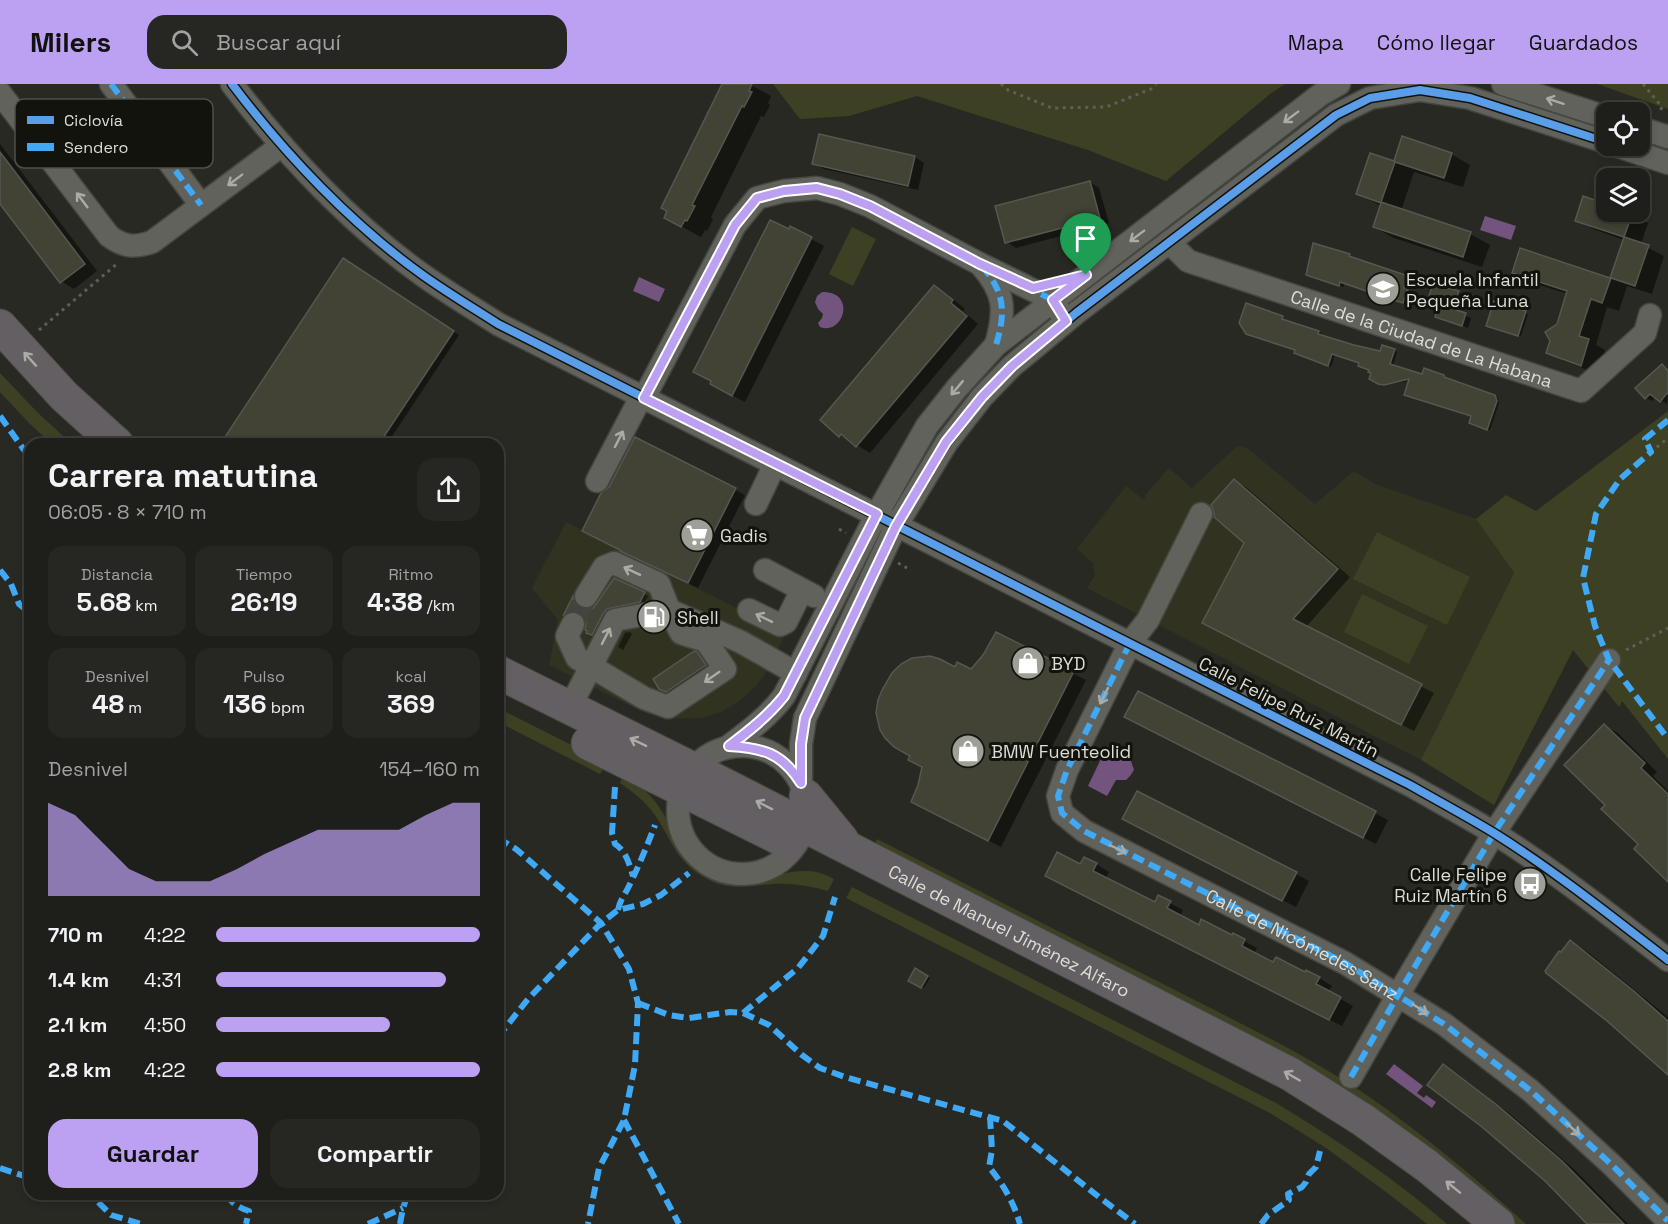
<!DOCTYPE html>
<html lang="es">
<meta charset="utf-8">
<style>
:root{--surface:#1e1f1a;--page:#262723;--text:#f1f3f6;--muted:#a1a2a2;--line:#3c3d39;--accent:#bca0f2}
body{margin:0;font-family:"Space Grotesk",sans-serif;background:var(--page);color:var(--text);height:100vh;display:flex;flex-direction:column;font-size:22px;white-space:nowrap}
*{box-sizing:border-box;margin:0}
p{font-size:20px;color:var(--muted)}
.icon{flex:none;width:33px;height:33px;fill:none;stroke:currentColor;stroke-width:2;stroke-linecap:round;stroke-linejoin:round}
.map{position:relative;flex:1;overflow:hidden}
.sheet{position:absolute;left:24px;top:354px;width:480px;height:762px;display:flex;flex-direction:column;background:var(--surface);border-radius:18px;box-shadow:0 3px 9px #0003,0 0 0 2px var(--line)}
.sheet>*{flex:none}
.buttons{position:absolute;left:1596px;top:18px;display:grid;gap:12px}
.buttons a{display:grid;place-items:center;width:54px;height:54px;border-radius:12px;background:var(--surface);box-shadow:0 3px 9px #0003,0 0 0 2px var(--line);font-size:30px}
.pin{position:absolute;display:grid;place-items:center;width:51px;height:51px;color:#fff;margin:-62px -26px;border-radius:50% 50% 50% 0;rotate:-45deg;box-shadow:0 0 6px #0007}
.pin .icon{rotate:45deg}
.round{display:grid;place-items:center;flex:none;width:63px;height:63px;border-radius:18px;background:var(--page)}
.headline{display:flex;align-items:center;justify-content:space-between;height:102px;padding:0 24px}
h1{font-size:33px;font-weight:700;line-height:45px}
.metrics{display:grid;grid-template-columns:repeat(3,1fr);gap:9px;height:102px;padding:6px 24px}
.metrics div{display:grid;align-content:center;border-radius:15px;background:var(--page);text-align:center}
.metrics b{font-size:26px;font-weight:700}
.metrics small{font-size:16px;font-weight:400}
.metrics p{font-size:16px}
.chart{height:168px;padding:12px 24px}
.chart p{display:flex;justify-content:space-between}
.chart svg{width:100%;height:108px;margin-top:6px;fill:var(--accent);opacity:.7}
.cta{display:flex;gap:12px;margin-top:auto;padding:12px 24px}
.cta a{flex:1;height:69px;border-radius:18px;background:var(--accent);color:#111;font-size:24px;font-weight:700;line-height:69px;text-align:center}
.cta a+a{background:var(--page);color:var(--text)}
ul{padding:0 24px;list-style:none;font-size:20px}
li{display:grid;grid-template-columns:96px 72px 1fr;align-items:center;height:45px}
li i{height:15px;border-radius:8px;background:var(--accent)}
header{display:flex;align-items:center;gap:36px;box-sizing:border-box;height:84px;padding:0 30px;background:var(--accent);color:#111}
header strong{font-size:28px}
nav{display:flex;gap:33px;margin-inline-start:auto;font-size:21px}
.search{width:420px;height:54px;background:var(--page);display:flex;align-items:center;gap:15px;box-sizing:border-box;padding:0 21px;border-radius:18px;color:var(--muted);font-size:22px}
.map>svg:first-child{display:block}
</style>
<header>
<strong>Milers</strong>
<div class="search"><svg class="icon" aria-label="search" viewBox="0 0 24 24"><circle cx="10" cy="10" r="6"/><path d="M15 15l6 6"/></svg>Buscar aquí</div>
<nav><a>Mapa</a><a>Cómo llegar</a><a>Guardados</a></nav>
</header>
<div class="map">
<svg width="1668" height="1140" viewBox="0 0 1668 1140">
<rect width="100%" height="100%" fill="#282922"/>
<g fill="#313320">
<polygon points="1237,362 1247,364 1315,420 1354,387 1375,400 1476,435 1514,489 1421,676 1087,504 1095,491 1093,479 1077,465 1126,402 1144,416 1146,410 1169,384 1192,404"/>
<polygon points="566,438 786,549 766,589 754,604 738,618 721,628 701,634 664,634 643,628 549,581 558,536 532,504"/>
</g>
<g fill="#3e4023">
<polygon points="773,0 1285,0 1270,10 1166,97 1088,66 917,12 849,32 800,35"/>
<polygon points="1597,0 1668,0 1668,25"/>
<polygon points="852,143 876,155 853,202 829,190"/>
<polygon points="0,289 38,329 72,360 52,360 29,339 0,308"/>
<polygon points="1668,327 1668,675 1622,617 1619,623 1573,566 1494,721 1421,676 1514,489 1476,435 1506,411 1536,427"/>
<polygon points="1377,448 1470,493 1447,541 1353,495"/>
<polygon points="1362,510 1428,542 1409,580 1344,548"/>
<polygon points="498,624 607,679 600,690 498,638"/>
<path d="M624,689c15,11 30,24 39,40 6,9 7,20 12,30 9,16 25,29 42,35 36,14 59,-9 91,-7 10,0 18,4 26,8l-6,12c-18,-5 -35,-8 -55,-7 -16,1 -34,5 -50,1 -21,-5 -40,-21 -50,-39 -7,-12 -13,-25 -22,-36 -8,-11 -20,-19 -31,-27z"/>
<path d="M877,755c97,49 194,99 292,148 68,35 135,66 199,109 56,39 108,82 158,128h-16l-57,-50 -581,-324z"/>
<path d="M852,803l424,216c60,36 118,75 171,121h-20l-37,-29 -64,-47 -56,-35 -424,-215z"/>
</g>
<g fill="#73547e">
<polygon points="1485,132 1516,142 1511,156 1480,146"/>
<polygon points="639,193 665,205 659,218 633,207"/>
<path d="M822,208c35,-1 22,44 -2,35l-2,-4 4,-5 1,-4 -5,-5 -3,-7 2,-6z"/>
<polygon points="1107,662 1131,677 1134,686 1130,692 1126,696 1116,696 1107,712 1088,702"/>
<polygon points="1394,980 1423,1002 1417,1009 1424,1014 1426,1011 1436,1018 1432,1024 1386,990"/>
</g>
<g fill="#0007">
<polygon points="724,0 749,0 771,12 768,19 770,21 764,33 761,32 711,133 713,135 707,147 705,146 701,153 666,134"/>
<polygon points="1403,54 1451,70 1470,81 1463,103 1414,88 1401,127 1470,150 1490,161 1482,183 1394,154 1374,143 1381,122 1358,110 1371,71 1395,79"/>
<polygon points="0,60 97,187 74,205 61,197 0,117"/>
<polygon points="915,73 924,79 918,106 824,85 814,79"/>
<polygon points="1090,98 1099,104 1109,139 1016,164 1007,158"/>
<polygon points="1584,114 1606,121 1606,128 1626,128 1648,139 1641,160 1664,172 1652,210 1627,202 1619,227 1607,223 1596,261 1605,266 1598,290 1564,277 1548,268 1568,210 1530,198 1514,188 1521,166 1611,196 1624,156 1593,145 1577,136"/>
<polygon points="791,144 824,162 745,318 724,307"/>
<polygon points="1349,172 1353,174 1353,175 1412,196 1408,207 1412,209 1408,221 1394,216 1392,221 1379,217 1376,210 1345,199 1343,203 1312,192"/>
<polygon points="349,179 459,251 387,360 238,360"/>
<polygon points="935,202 947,210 965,225 963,227 978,240 870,369 840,351"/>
<polygon points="1458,208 1464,212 1459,228 1471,234 1468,244 1437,232"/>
<polygon points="1525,229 1528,230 1521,252 1490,243"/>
<polygon points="1282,233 1285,235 1284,237 1319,248 1322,250 1321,252 1381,269 1394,266 1397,268 1393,282 1423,292 1444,293 1494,312 1498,314 1499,319 1490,346 1474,340 1473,332 1410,297 1383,301 1371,295 1373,289 1361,279 1335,270 1331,283 1299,270 1296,266 1251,251"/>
<polygon points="1662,282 1668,286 1667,320 1656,313 1652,317 1646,314"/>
<polygon points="636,355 745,411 698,504 631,472 610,404"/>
<polygon points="1234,396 1247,404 1350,493 1306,543 1434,609 1414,647 1217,546 1245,459"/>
<polygon points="644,510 648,512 644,519 597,553 588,548 586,532 583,529 577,528 568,533 565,531 573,514 577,516 578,523 582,526 586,527"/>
<polygon points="630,548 632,550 623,566 618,563 625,549"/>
<polygon points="996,550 1086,596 1001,763 925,724 919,702 956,585 971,587 984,572"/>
<polygon points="697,571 708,587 673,610 660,604"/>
<polygon points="1139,609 1388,736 1376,760 1139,640"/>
<polygon points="1605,642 1618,649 1657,688 1653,692 1668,707 1668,796 1607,721"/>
<polygon points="1137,742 1296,790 1309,797 1296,823"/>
<polygon points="1096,780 1109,788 1105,795 1155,820 1159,813 1183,826 1180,832 1200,843 1232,853 1233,851 1257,864 1254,870 1274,880 1319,894 1332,902 1328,908 1353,922 1342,942 1060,799 1081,782"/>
<polygon points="1570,858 1589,869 1668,933 1668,989 1561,870"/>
<polygon points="915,886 930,894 924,904 910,896"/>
<polygon points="1443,982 1456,989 1510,1030 1575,1086 1628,1140 1589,1140"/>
</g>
<g fill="#424335" stroke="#565751" stroke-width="1.5">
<polygon points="722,0 752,0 749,7 752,8 744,23 742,22 692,121 695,122 687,137 685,136 681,143 664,134 667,127 661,124"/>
<polygon points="819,50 915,72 908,102 812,80"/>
<polygon points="1402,52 1452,69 1444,94 1395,78 1381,118 1471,148 1463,173 1373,143 1381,119 1356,110 1370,69 1394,77"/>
<polygon points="0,68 85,180 60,199 0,120"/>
<polygon points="1090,97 1100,134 1005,159 995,122"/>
<polygon points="1583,112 1606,120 1606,128 1633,128 1624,153 1649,161 1635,202 1611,194 1602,219 1591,215 1579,252 1589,255 1581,282 1546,269 1550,257 1545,248 1557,240 1567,207 1512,189 1520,164 1610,194 1624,153 1575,137"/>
<polygon points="770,136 789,145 790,142 812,153 732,312 710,300 711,297 693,288"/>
<polygon points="1313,159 1350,170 1349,172 1408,192 1404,204 1408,205 1403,219 1390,215 1388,220 1373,215 1375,210 1340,198 1339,202 1306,191"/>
<polygon points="343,174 454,247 379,360 235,360 225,353"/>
<polygon points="1433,200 1459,207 1453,225 1466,229 1462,242 1435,233 1437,225 1426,221"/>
<polygon points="934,201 953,216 951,219 967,232 856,363 841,350 839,353 820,336"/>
<polygon points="1494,217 1526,227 1518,252 1486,242"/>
<polygon points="1246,219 1283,232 1282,235 1319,247 1318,250 1354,261 1380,267 1382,261 1395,265 1390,280 1422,290 1424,284 1444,291 1444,293 1495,311 1497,317 1487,346 1469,339 1471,332 1404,311 1409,295 1384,301 1378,300 1369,295 1371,289 1368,288 1369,286 1358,282 1359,279 1332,270 1328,282 1294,269 1295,266 1246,250 1239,239"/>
<polygon points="1662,280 1668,287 1668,308 1660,318 1650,310 1645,315 1635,304"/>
<polygon points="635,353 736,404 688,499 620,467 620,466 582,447 601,409 609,403"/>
<polygon points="1234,395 1338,485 1293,535 1422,600 1401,641 1202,539 1244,459 1214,433 1214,429 1211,421"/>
<polygon points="614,494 645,508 640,518 607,525 603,530 592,551 586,549 587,547 585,546 586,539 585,533 580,528 572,527 566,528 563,532 573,512 574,519 579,524 586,525 593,524 597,519"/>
<polygon points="996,548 1074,587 988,757 911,718 918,701 922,683 908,676 910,672 894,663 885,654 880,646 876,629 878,616 882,606 892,589 901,580 912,574 930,572 940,575 955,583 957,578 971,585 983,571"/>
<polygon points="694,567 697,568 706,581 666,608 659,605 653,595"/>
<polygon points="1138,607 1376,727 1363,754 1124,633"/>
<polygon points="1604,640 1645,679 1641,684 1668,710 1668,798 1634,765 1638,760 1601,725 1605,721 1564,681"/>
<polygon points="1137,707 1297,788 1282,817 1122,735"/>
<polygon points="1057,768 1080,780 1084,773 1097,779 1093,787 1155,818 1158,811 1171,817 1167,824 1199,841 1201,835 1232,851 1233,849 1245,855 1242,862 1273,878 1276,873 1305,888 1306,886 1320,893 1316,900 1341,913 1329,936 1045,792"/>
<polygon points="1570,856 1635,908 1668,937 1668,991 1607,937 1546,889 1545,887 1559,867 1561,868"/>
<polygon points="915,884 928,892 921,904 908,897"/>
<polygon points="1443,980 1497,1021 1562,1077 1624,1140 1587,1140 1545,1097 1482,1043 1427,1001"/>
</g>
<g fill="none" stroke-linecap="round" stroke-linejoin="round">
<polyline stroke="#43443d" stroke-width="22" stroke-dasharray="22 11" stroke-linecap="butt" points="573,540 586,512"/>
<g stroke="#464640" stroke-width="25">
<g id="minor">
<polyline points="111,0 201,121"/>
<path d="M232,0c53,70 120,141 192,192 24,17 49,32 74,48l912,461c28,16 56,31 84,48 61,38 117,83 174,127"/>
<polyline points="1503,0 1606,33"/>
<path d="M0,9l109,143c15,11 25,12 43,6l130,-97"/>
<polyline points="1640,44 1668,53"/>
<polyline points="1617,62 1668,79"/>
<path id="s1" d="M1169,158l19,19 393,130 64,-58 5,-18"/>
<path d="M981,181c24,28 25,44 15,80"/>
<polyline points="644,314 735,141 757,114 784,107 817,104 840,110 870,122 980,180 1053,216 1060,228"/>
<polyline points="597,397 641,313"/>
<polyline points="756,420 775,380"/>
<path id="s2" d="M1201,430l-53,106 -18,23 -63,127 -9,26 4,17 22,18 261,132 99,61 87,67 81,74 56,56"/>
<polyline points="765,486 814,512"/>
<polyline points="749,526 780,541 786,538 802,506"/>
<polyline points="573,540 567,552 577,574 644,614 668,623 725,585 706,557 681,549 669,526 659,500 614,479 604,483 586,512"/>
<polyline points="569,625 615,536 669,526 741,558 796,589"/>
<circle cx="742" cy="726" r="64"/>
<path d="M729,662c20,-15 40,-30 55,-50l93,-182 50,-88 30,-38 39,-43 324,-250 19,-11"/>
<polyline points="801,699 801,660 805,634 896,442 947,358 982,313 1012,282 1076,229 1336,31 1370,14 1420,6 1470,14 1606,58"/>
<polyline points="1351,993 1398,911 1494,749 1609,576"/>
</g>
</g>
<g stroke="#464640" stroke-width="35">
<g id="highway">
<polyline points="0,242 64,312 117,360"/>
<path id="s3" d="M498,588l221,110 571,292 73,46 64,46 71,58"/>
<polyline points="588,659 789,759"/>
<polyline points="806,712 842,756"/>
</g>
</g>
<g stroke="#5e5f59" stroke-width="3" stroke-dasharray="3 4.5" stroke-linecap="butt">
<polyline points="1001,0 1008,6 1052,24 1106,23 1151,5 1156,0"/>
<polyline points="1643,0 1662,23 1659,30"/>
<polyline points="39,246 118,179"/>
<polyline points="1651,368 1668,354"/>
<polyline points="839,445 846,449"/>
<polyline points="898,479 907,484"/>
<polyline points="1626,566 1668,544"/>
</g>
<use href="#minor" stroke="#61625c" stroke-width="22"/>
<use href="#highway" stroke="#645f62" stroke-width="33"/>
<g stroke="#3fa9f5" stroke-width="6" stroke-dasharray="12 6" stroke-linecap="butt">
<polyline points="111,0 201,121"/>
<path d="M982,182c23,27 24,46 14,79"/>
<polyline points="1033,204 1086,191"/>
<polyline points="644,314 735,141 757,114 784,107 817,104 840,110 870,122 980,180 1053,216 1066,237"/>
<polyline points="0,332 29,373 30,378"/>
<polyline points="1668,336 1645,355 1651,368 1620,395 1596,430 1583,494 1595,542 1609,576 1668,655"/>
<polyline points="0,486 11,500 19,520 25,525 30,534"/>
<polyline points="1130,559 1067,686 1058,712 1062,729 1084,747 1345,879 1444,940 1531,1007 1612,1081 1668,1137"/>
<path d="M615,703l-3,46 3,11c11,7 14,19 18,32"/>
<polyline points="498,754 516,765 601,839 629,885 638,919 635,981 624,1036 599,1084 588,1140"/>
<path d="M618,826c2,-10 6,-14 10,-22 10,-20 19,-42 27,-63"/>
<polyline points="638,919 669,931 689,934 730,928 743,929 769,941 802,971 820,984 845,993 1003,1037 1099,1113 1135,1140"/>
<polyline points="743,929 798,884 823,852 835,813"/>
<polyline points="498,953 528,915 601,839 618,826 643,820 661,811 689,789"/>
<polyline points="1351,993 1398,911 1494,749 1609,576"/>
<path d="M990,1033l2,33 -3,17c14,17 25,36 31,57"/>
<polyline points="624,1036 679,1140"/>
<polyline points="0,1084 30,1094"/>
<polyline points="64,1110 95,1115 111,1131 141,1140"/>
<path d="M227,1110c4,10 13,14 22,17l-3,13"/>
<polyline points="368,1140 403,1124"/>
<polyline points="400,1140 403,1124 408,1110"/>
<polyline points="1261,1140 1268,1131 1289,1116 1288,1110 1302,1103 1306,1098 1309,1090 1316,1083 1320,1067"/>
</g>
<g stroke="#13130e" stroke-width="11">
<g id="cycleway">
<path d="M232,0c53,70 120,141 192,192 24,17 49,32 74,48l912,461c28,16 56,31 84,48 61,38 117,83 174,127"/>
<polyline points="801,699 801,660 805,634 896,442 947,358 982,313 1012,282 1076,229 1336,31 1370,14 1420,6 1470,14 1606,58"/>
</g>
</g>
<use href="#cycleway" stroke="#5a9eea" stroke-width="8"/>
</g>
<defs><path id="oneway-shaft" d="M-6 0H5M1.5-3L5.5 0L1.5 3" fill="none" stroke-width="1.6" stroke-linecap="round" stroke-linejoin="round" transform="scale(1.5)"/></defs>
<g stroke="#abaca5">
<use href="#oneway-shaft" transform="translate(1555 17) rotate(-162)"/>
<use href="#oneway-shaft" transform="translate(1291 33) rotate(143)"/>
<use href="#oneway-shaft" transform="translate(235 96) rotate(143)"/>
<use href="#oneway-shaft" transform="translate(82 116) rotate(-127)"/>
<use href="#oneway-shaft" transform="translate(1137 152) rotate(143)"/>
<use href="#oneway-shaft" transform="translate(957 304) rotate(130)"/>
<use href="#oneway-shaft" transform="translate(619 355) rotate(-63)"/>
<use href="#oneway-shaft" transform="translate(632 487) rotate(-155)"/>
<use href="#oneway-shaft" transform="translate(764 534) rotate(-154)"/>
<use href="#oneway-shaft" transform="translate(606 552) rotate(-63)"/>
<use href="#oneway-shaft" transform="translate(712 593) rotate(145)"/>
<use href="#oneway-shaft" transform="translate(1104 612) rotate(116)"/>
<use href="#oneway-shaft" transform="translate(1118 765) rotate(26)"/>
<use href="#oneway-shaft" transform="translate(1420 925) rotate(33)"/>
<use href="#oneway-shaft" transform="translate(1573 1045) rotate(43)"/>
</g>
<g stroke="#adaba8">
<use href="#oneway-shaft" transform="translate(30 275) rotate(-132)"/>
<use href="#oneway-shaft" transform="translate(638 658) rotate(-154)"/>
<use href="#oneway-shaft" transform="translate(764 721) rotate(-153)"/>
<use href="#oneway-shaft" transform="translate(1292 992) rotate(-150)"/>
<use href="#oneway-shaft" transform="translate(1453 1103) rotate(-141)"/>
</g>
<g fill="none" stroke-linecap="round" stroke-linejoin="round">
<g stroke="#fff" stroke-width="12">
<path id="route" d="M817,104l23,6 30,12 110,58 53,24 53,-13 -33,25 13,21 -54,45 -30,31 -36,45 -50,84 -91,192 -4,26v39c-19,-30 -38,-35 -72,-37 20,-15 39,-30 55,-50l93,-182 -233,-116 91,-173 22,-27 27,-7z"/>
</g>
<use href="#route" stroke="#bca0f2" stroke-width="8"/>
</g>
<defs>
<g id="school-disc" transform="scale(1.725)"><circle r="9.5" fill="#9e9f97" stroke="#13130e"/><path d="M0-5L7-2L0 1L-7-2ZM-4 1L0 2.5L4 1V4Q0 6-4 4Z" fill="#fff"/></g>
<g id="supermarket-disc" transform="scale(1.725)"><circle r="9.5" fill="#9e9f97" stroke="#13130e"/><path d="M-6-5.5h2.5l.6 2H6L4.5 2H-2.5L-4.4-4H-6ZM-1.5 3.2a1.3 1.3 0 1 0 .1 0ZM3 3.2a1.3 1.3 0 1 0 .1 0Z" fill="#fff"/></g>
<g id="fuel-disc" transform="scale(1.725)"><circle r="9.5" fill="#9e9f97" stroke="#13130e"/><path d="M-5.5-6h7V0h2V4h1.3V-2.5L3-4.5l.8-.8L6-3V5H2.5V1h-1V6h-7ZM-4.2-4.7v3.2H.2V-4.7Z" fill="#fff"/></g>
<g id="shop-disc" transform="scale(1.725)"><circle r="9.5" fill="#9e9f97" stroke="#13130e"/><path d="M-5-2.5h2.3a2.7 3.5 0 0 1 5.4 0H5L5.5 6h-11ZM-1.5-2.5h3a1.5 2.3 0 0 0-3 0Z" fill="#fff"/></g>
<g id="bus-disc" transform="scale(1.725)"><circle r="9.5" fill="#9e9f97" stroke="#13130e"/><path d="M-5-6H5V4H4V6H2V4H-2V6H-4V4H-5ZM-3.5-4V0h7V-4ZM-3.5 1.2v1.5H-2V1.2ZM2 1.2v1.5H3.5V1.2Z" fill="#fff"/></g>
</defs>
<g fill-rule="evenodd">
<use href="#school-disc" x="1383" y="205"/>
<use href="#supermarket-disc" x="697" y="451"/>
<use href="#fuel-disc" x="654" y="533"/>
<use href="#shop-disc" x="1028" y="579"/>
<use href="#shop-disc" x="968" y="667"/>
<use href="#bus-disc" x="1530" y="800"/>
</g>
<g text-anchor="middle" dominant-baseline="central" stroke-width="6" stroke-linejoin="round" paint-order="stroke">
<g font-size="18" fill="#ddded6" stroke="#13130e" text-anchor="start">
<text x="1406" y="195">Escuela Infantil<tspan x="1406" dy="21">Pequeña Luna</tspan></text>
<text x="720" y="451">Gadis</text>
<text x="677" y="533">Shell</text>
<text x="1051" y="579">BYD</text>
<text x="991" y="667">BMW Fuenteolid</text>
<text x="1507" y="790" text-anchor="end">Calle Felipe<tspan x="1507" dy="21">Ruiz Martín 6</tspan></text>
</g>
<g font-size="18" fill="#ddded6" stroke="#13130e">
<text stroke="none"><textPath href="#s1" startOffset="273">Calle de la Ciudad de La Habana</textPath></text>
<text transform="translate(1289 623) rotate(27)">Calle Felipe Ruiz Martín</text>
<text stroke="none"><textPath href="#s3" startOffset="573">Calle de Manuel Jiménez Alfaro</textPath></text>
<text stroke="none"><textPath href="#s2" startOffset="609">Calle de Nicómedes Sanz</textPath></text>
</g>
</g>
<rect x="15" y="15" width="198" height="69" rx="9" fill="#13130e" stroke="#50504a" stroke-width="1.5"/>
<rect x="27" y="32" width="27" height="8" fill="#5a9eea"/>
<rect x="27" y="59" width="27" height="8" fill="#3fa9f5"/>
<g font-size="16" fill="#ddded6">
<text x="64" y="42">Ciclovía</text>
<text x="64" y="69">Sendero</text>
</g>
</svg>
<div class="buttons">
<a><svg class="icon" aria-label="locate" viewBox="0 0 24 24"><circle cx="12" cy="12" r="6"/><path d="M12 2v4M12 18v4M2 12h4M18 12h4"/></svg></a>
<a><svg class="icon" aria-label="layers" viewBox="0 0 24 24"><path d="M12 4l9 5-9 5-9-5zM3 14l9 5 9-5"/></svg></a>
</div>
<div class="pin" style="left:1086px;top:191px;background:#1e9e55"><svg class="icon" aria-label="arrive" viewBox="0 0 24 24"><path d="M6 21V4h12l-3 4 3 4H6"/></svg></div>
<section class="sheet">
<div class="headline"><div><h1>Carrera matutina</h1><p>06:05 · 8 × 710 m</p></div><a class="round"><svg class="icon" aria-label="share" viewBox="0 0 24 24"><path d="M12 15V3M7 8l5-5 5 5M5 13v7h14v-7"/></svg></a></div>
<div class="metrics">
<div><p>Distancia</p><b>5.68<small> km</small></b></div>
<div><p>Tiempo</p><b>26:19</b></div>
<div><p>Ritmo</p><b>4:38<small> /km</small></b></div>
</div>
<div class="metrics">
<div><p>Desnivel</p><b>48<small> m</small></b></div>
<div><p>Pulso</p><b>136<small> bpm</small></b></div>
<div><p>kcal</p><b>369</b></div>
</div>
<div class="chart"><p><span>Desnivel</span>154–160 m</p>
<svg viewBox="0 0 160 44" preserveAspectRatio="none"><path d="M0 44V6L10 11L20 22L30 33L40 38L50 38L60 38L70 33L80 27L90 22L100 17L110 17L120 17L130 17L140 11L150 6L160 6V44z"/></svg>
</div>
<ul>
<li><b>710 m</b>4:22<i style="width:100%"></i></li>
<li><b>1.4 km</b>4:31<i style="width:87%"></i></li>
<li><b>2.1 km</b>4:50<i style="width:66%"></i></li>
<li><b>2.8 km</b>4:22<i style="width:100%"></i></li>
</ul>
<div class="cta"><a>Guardar</a><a>Compartir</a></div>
</section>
</div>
